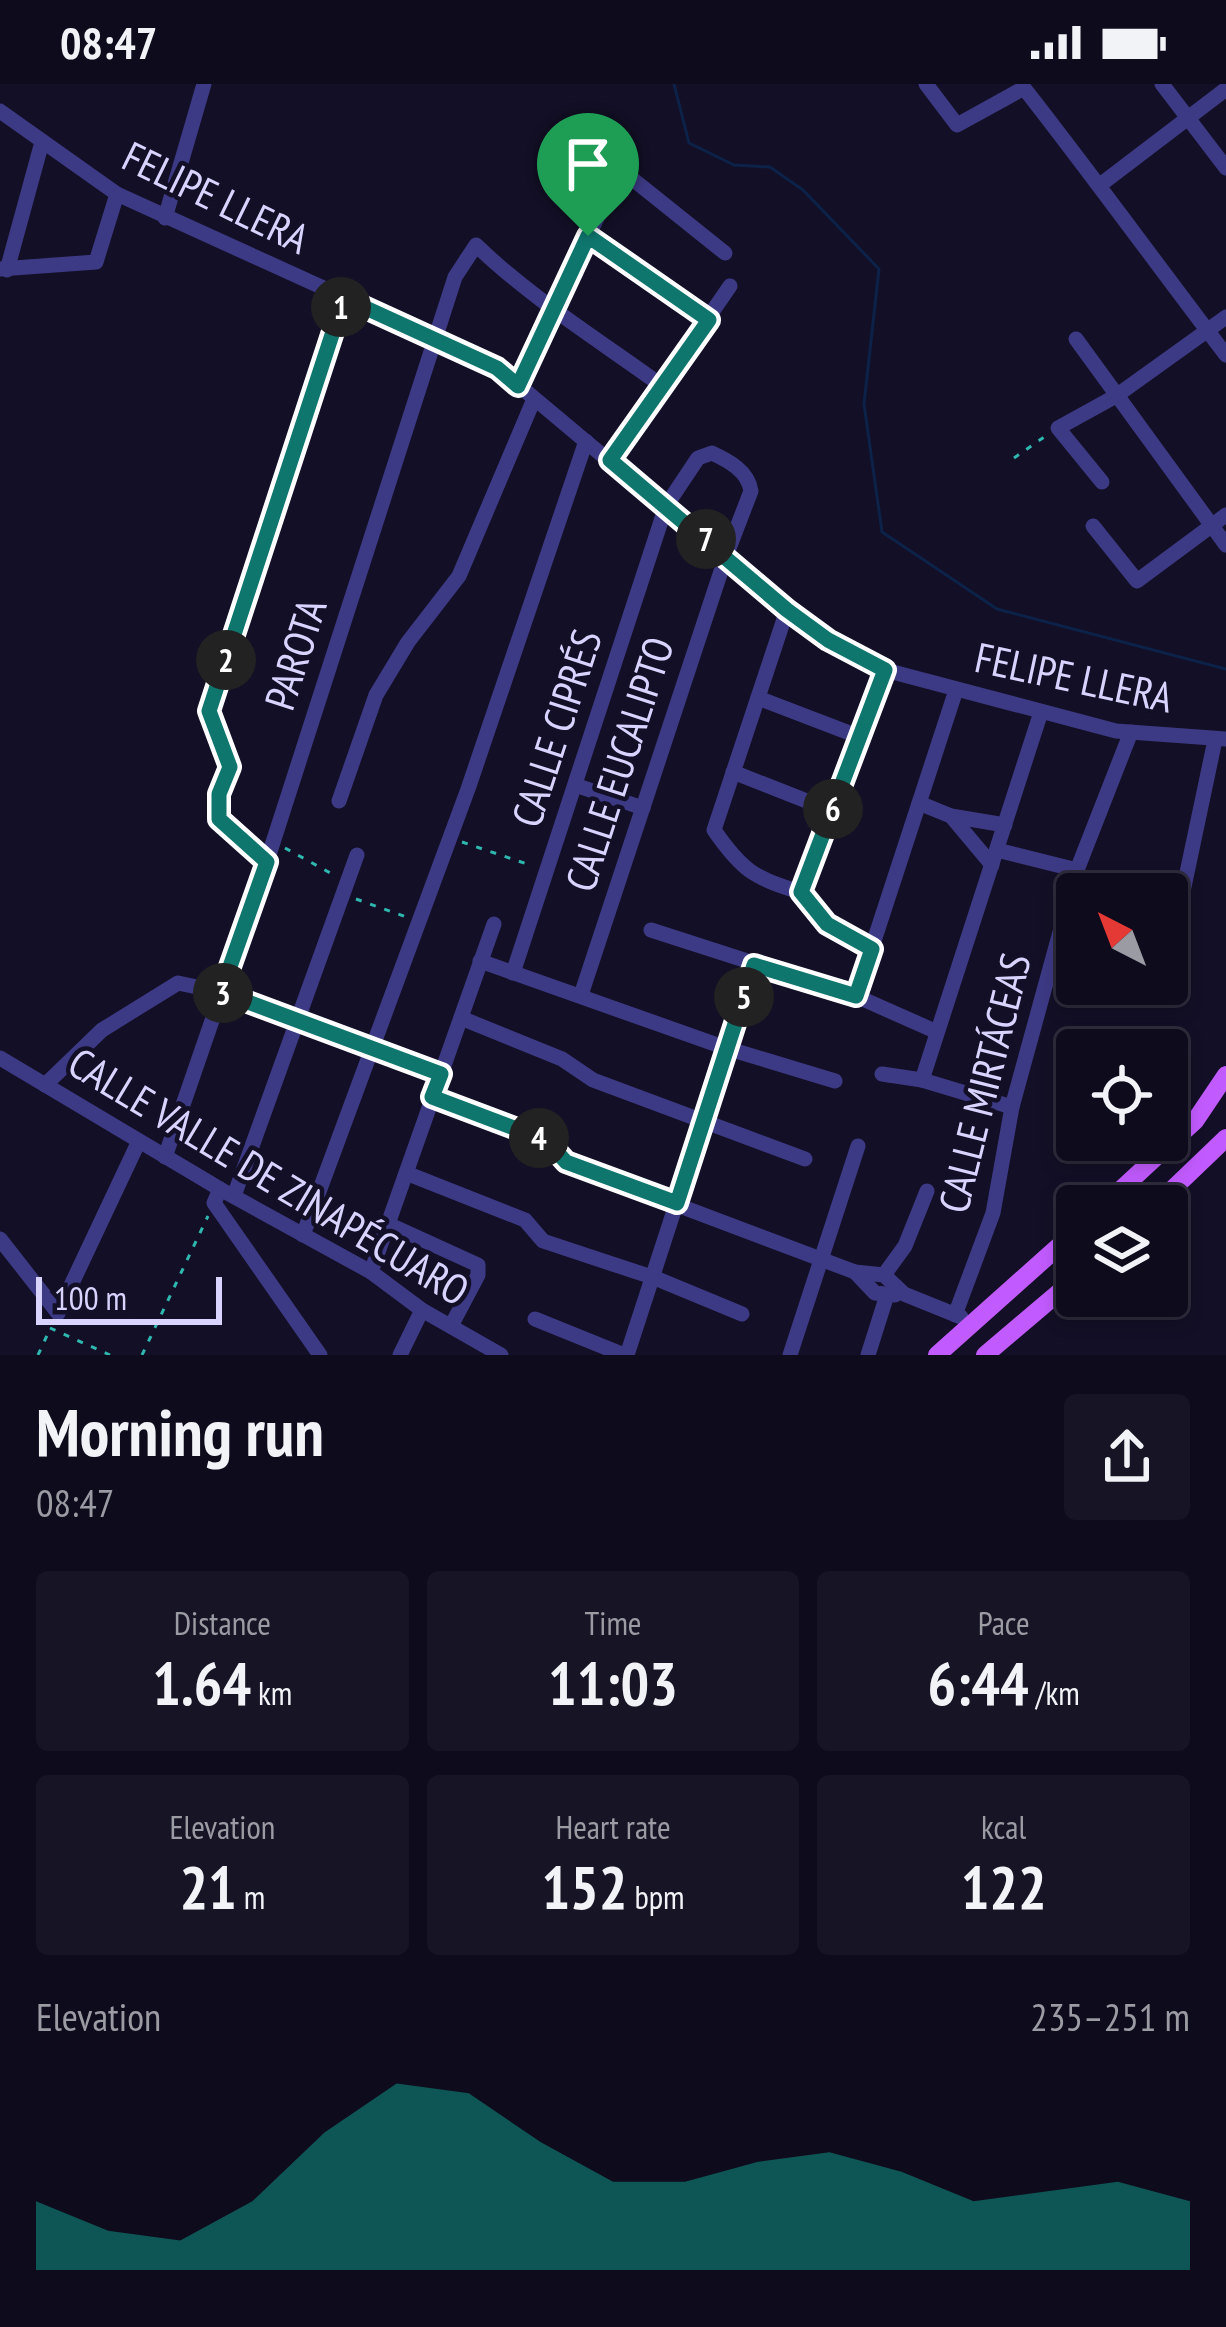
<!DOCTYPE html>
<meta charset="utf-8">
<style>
:root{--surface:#0e0b1c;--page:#171425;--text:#f1f3f6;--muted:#9b9ba3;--line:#2e2b3b;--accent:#0f766e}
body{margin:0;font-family:"PT Sans Narrow",sans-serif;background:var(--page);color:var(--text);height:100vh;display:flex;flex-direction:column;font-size:45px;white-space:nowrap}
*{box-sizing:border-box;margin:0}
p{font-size:39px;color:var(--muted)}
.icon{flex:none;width:66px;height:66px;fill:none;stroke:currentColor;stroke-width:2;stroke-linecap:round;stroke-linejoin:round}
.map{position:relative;height:1271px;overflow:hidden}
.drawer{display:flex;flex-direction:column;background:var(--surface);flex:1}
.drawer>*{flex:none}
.needle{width:78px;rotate:318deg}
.buttons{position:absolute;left:1056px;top:789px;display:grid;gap:24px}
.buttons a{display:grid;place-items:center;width:132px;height:132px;border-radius:12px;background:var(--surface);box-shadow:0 6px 18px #0003,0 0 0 3px var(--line);font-size:60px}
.scale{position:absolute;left:36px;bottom:30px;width:186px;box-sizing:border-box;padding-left:12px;border:6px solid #d9d4ff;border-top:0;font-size:33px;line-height:42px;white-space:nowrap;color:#d9d4ff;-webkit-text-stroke:9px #130f26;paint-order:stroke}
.pin{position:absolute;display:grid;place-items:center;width:102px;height:102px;color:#fff;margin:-123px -51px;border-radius:50% 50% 50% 0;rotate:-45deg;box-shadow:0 0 12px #0007}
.pin .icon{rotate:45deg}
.km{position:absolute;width:60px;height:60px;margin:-30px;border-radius:50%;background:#222;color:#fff;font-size:33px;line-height:60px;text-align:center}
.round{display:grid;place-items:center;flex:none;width:126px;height:126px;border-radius:12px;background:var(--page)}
.headline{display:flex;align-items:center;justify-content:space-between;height:204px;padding:0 36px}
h1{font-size:66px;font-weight:600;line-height:90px}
.metrics{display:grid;grid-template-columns:repeat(3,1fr);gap:18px;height:204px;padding:12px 36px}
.metrics div{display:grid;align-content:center;border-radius:12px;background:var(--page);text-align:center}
.metrics b{font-size:60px;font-weight:600}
.metrics small{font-size:33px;font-weight:400}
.metrics p{font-size:33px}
.chart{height:336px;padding:24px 36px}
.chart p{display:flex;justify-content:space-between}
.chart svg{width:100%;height:216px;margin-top:12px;fill:var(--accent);opacity:.7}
.status{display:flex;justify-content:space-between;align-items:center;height:84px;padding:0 60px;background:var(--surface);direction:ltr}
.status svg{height:33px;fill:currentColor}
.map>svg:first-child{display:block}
</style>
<div class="status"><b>08:47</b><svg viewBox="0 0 49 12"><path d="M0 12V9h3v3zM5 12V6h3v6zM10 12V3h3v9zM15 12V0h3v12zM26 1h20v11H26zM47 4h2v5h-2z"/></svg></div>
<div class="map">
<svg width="1226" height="1271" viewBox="0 0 1226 1271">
<rect width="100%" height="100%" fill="#130f26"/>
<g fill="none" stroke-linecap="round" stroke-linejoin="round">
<polyline stroke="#0c2248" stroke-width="3" points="674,0 689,59 734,81 770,83 803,106 879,185 864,320 882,448 997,525 1226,585"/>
<g stroke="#2fb8b0" stroke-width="3" stroke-dasharray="6 9" stroke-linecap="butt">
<polyline points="1014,374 1047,351"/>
<polyline points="462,758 533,782"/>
<polyline points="285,764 334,791"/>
<polyline points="356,815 409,834"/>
<polyline points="808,819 827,840 857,857"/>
<polyline points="50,1244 110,1271"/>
<polyline points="38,1271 50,1245"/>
<polyline points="142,1271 208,1132"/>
</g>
<g stroke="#3d3a85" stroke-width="15">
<path d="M926,0l31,41 67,-37c69,88 134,178 202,267"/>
<polyline points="1162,0 1226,84"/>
<polyline points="0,27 117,110 497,283 787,526 828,556 885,586 1116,647 1226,655"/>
<polyline points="1100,101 1226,5"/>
<polyline points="165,134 204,0"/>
<polyline points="588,152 709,236"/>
<polyline points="0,185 96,178 117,110"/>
<polyline points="7,186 42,58"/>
<polyline points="1076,255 1226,461"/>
<polyline points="518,302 620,85 725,169"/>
<polyline points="610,376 730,202"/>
<polyline points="1102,398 1058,344 1116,312 1226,233"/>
<polyline points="1093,442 1137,497 1226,431"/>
<path d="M787,526l-73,220c27,39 40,49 87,62l84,-222"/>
<polyline points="758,614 860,653"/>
<polyline points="733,688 832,727"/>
<polyline points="575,701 643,724"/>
<polyline points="339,717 376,611 408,558 459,492 534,315"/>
<polyline points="919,719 951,732 1005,741"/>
<polyline points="951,732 992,781"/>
<polyline points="997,766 1077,786"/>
<polyline points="267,777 219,735 219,710 230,683 209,627 344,214"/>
<polyline points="651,846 856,912 937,948"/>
<polyline points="1169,874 1215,656"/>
<polyline points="480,877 726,964 835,997"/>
<path d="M513,889l153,-467 32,-48 14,-5c17,8 36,18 39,38l-25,65 -145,439"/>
<polyline points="856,912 956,606"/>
<polyline points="461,934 562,975 593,996 805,1075"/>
<polyline points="0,974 220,1105 371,1188 422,1226 501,1271"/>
<polyline points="882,990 922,996 1012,1023"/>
<polyline points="922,996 1041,628"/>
<polyline points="45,1001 102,946 178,899 221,908 441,990"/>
<polyline points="432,1013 546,1056 566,1079 855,1188 884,1191 904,1210 961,1233"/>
<path d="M165,1073l102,-296 188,-584 21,-32c56,54 123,95 186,141"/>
<polyline points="406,1089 525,1136 543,1157 655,1194 742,1230"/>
<polyline points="220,1105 214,1119 320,1271"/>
<polyline points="234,1112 357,771"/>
<polyline points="388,1140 478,1181 478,1191 451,1242"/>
<polyline points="303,1151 468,705 586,357"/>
<polyline points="0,1155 58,1229"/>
<polyline points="371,1188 494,840"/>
<polyline points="855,1188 875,1209 895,1211"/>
<polyline points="884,1191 905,1162 927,1107"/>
<polyline points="58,1229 139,1057"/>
<polyline points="955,1231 993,1129 1012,1023 1077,786 1131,648"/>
<polyline points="535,1235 624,1271"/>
<polyline points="400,1271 422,1226"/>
<polyline points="627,1271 754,881"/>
<polyline points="790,1271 858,1062"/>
<polyline points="868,1271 887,1211"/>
</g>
<g stroke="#c25bff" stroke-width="18">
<polyline points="1103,1122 1195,1037 1226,991"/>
<polyline points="1155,1122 1226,1054"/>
<polyline points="937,1271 1077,1146"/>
<polyline points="985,1271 1077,1193"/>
</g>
</g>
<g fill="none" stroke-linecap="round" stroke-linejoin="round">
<g stroke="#fff" stroke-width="24">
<polygon id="route" points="588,152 709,236 610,376 787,526 828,556 885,586 801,808 827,840 872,865 856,912 754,881 677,1119 566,1078 546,1056 432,1013 441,990 221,908 267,778 219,735 219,710 230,683 209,627 344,214 497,284 518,302"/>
</g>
<use href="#route" stroke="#0f766e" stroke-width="15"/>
</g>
<g text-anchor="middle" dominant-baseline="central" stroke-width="9" stroke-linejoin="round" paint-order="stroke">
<g font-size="42" fill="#d9d4ff" stroke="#130f26">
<text transform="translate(216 113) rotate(26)">FELIPE LLERA</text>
<text transform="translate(295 570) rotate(-72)">PAROTA</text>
<text transform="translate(1074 593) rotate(12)">FELIPE LLERA</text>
<text transform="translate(556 644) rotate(-72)">CALLE CIPRÉS</text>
<text transform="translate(619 680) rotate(-72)">CALLE EUCALIPTO</text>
<text transform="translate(984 999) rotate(-76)">CALLE MIRTÁCEAS</text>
<text transform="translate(269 1092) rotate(31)">CALLE VALLE DE ZINAPÉCUARO</text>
</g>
</g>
</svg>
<div class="buttons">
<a><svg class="needle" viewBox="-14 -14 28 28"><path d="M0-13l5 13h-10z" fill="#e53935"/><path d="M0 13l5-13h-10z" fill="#9b9ba3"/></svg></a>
<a><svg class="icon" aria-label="locate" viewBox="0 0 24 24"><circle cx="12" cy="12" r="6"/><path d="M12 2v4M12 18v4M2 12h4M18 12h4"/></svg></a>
<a><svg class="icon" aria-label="layers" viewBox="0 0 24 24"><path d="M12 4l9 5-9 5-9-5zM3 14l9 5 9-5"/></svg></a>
</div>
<div class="scale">100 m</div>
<div class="pin" style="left:588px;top:152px;background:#1e9e55"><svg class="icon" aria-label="arrive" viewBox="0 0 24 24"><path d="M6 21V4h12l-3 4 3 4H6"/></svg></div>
<b class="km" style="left:341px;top:223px">1</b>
<b class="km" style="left:226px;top:576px">2</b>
<b class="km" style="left:223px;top:909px">3</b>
<b class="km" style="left:539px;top:1054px">4</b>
<b class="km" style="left:744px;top:913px">5</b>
<b class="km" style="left:833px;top:725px">6</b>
<b class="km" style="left:706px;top:455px">7</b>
</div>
<section class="drawer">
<div class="headline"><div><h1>Morning run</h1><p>08:47</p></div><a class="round"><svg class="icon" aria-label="share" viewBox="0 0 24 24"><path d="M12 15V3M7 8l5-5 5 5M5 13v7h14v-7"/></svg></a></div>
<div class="metrics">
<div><p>Distance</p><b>1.64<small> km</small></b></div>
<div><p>Time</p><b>11:03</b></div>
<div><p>Pace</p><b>6:44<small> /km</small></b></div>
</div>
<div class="metrics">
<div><p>Elevation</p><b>21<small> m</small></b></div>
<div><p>Heart rate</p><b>152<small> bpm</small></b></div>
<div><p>kcal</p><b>122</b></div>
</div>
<div class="chart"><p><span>Elevation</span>235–251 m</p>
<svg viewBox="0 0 160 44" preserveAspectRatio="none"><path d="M0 44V30L10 36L20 38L30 30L40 16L50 6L60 8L70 18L80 26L90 26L100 22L110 20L120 24L130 30L140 28L150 26L160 30V44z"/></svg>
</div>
</section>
